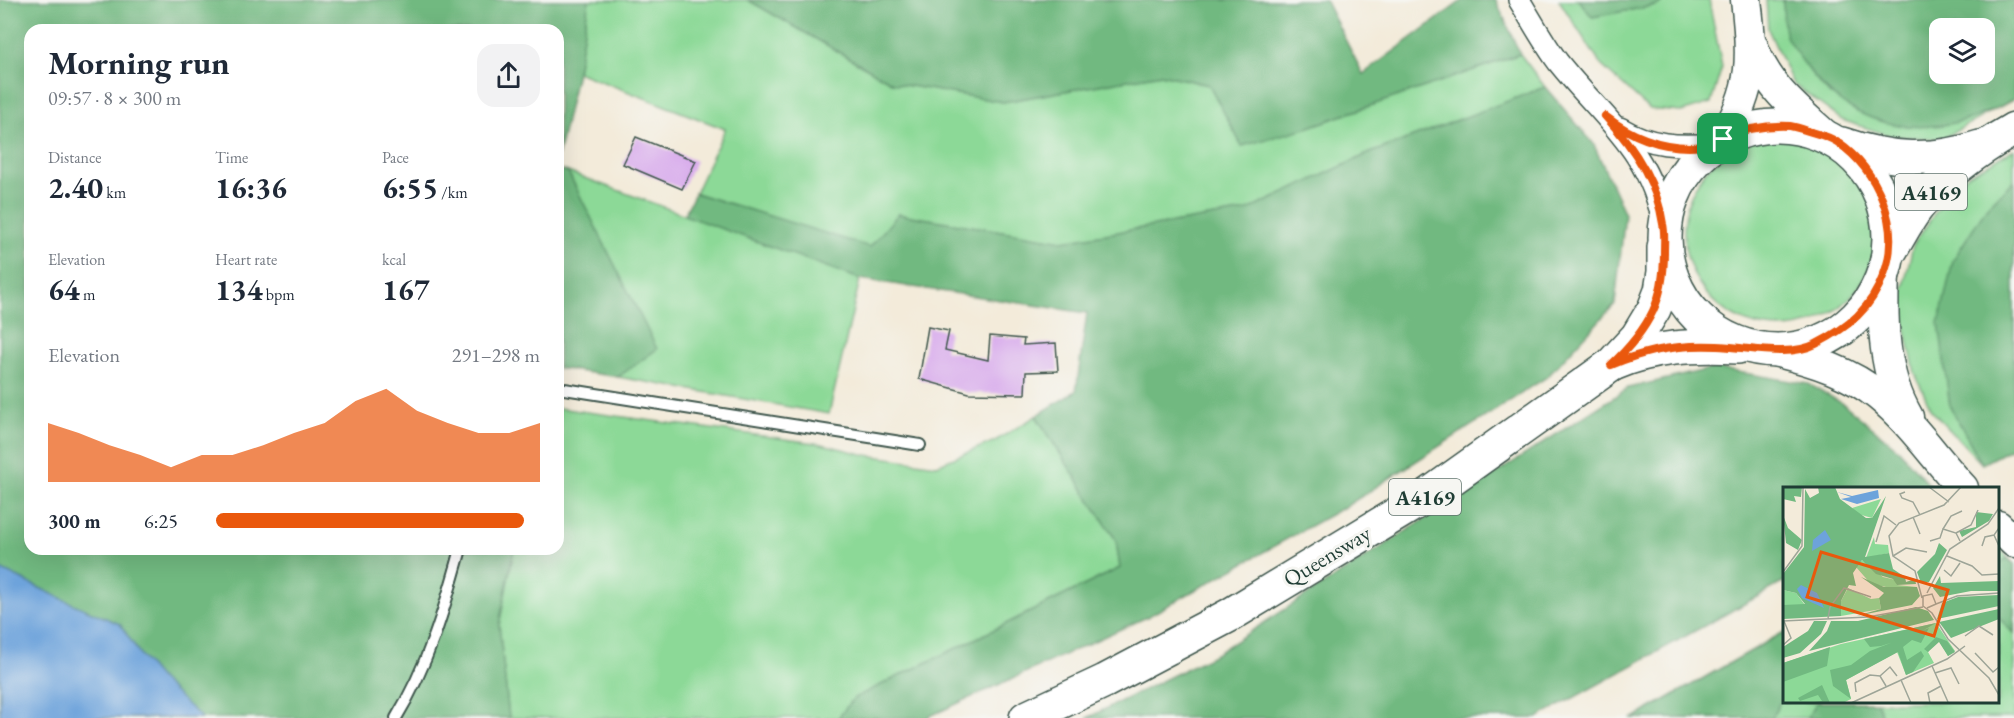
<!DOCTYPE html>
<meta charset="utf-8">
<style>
:root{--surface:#fff;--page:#f2f2f3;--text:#1f2937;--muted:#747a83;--accent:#ea580c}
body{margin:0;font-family:"EB Garamond",serif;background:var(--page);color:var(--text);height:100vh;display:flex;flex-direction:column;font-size:22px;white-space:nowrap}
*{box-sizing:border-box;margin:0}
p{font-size:20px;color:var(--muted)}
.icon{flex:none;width:33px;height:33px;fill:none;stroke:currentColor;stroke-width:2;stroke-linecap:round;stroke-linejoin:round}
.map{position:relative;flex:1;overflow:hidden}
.panel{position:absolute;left:24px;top:24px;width:540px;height:531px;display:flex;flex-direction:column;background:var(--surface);border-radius:18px;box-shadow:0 6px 24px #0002}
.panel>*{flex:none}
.controls{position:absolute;left:1929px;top:18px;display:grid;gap:12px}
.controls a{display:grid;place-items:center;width:66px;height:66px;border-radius:12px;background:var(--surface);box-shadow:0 6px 24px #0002;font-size:30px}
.pin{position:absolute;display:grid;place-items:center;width:51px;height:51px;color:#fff;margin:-26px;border-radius:12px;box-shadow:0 3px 9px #0006}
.round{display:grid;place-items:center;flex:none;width:63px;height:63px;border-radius:18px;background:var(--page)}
.headline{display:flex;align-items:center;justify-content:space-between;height:102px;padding:0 24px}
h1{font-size:33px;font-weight:700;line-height:45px}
.stats{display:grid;grid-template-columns:repeat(3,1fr);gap:9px;height:102px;padding:6px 24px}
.stats div{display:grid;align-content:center}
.stats b{font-size:30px;font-weight:700}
.stats small{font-size:16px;font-weight:400}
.stats p{font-size:16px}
.chart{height:168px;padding:12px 24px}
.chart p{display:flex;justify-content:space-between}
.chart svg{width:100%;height:108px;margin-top:6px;fill:var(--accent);opacity:.7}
ul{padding:0 24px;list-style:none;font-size:20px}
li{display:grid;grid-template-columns:96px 72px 1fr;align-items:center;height:45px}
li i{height:15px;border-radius:8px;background:var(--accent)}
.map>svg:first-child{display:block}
</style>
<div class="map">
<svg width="2014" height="718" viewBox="0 0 2014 718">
<rect width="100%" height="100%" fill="#f6f6f2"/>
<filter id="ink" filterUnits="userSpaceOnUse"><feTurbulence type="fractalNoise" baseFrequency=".0167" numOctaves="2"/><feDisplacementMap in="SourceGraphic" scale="12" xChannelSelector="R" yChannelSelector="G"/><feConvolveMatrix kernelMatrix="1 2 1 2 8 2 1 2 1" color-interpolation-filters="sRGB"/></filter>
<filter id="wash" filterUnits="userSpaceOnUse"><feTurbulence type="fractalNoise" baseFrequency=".008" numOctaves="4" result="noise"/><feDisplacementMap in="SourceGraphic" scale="24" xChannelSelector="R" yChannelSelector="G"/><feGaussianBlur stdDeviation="1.35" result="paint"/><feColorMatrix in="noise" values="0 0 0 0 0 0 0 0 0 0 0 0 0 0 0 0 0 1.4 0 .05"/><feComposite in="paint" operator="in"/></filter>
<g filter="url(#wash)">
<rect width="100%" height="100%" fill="#f3ebda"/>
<g fill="#8cd997" stroke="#568b66" stroke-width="1.5">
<polygon points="589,0 748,0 893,83 1003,102 1161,74 1209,85 1306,128 1520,54 1545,87 1368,154 1246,211 1063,241 899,214 871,248 695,193 725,129 577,72"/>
<polygon points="1559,0 1579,0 1593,17 1658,5 1664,0 1709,0 1722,67 1711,103 1681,112 1649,109 1601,65"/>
<polygon points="1766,0 1783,0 1786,36 1811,73 1830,95 1974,117 2010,101 1942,139 1891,136 1842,120 1793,84 1768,29"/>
<circle cx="1780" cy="232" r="96"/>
<polygon points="2014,149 2014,180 1986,208 1946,372 1950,406 1982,464 1931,410 1915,373 1900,304 1913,245 1935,213 1966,176"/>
<polygon points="568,172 860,279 829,414 618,377 656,349"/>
<polygon points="558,408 822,444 866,455 937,465 995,441 1036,416 1116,540 1120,568 854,698 838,718 509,718 499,625 514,549 558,549"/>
<polygon points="1998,547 2014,564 2014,718 1633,718 1784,632 1784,702 1998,702"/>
</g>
<g fill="#71b980" stroke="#487b5a" stroke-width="1.5" fill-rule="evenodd">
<polygon points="0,0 589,0 577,72 558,156 558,30 30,30 30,549 514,549 499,625 509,718 0,718"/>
<polygon points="748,0 1325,0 1363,74 1463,0 1496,0 1520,54 1306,128 1242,146 1209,85 1161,74 1003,102 893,83"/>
<polygon points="1579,0 1664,0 1658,5 1592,17"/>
<path d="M1783,0h231v99c-74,44 -160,38 -210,-36 -6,-8 -14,-18 -18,-27 -4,-10 -2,-25 -3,-36zM1940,28h44v46h-44z"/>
<polygon points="1545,87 1593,143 1625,214 1615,304 1547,377 1348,505 1147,617 926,718 838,718 854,698 1120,568 1116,540 1036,416 1076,391 1087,313 860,279 684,215 695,193 870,247 898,214 1063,241 1246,211 1368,154"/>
<polygon points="558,169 568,172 657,349 618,377 558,368"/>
<polygon points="2014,180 2014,447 1982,464 1950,406 1939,323 1953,260 1986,208"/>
<polygon points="1714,368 1809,384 1845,405 1898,449 1932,488 1784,488 1784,582 1537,718 1087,718 1214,655 1628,388"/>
<polygon points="2007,558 2014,564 2014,634 1998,617 1998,564"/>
<polygon points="1784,632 1784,694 1772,718 1634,718"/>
<polygon points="1817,702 1877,702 1882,718 1807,718"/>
</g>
<polygon fill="#6da3db" stroke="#467088" stroke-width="1.5" points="0,569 71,603 120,624 142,657 161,680 202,718 0,718"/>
<g id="blocks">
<g fill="#d9adec">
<polygon points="636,137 696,161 682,189 623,164"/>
<polygon points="928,327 949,331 945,350 988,360 990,336 1024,339 1023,345 1056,343 1058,371 1026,372 1025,394 969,393 919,379"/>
</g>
</g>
</g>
<g filter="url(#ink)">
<use href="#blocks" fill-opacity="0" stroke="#3f574d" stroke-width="1.5"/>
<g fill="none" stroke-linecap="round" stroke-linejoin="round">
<g stroke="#3f574d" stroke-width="14">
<g id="service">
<polyline points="558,388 920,445"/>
<path d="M396,718c32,-52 49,-111 65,-169"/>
</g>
</g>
<g stroke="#3f574d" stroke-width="24">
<g id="minor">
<path d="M1519,0c13,21 25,43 39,62 46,58 92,87 106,165"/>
<path d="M1620,128c30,18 59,19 94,16"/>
</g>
</g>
<g stroke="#3f574d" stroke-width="33">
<g id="secondary">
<path d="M1752,44c14,42 43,64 74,92"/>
<path d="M1723,139c31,-51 30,-82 23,-139"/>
<path d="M1884,274c-2,49 -1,100 24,143"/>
<path d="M1778,352c36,9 72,20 101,44 32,26 56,62 84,92"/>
<polyline points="1998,526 2014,542"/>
</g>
</g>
<g stroke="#3f574d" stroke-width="36">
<g id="primary">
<circle cx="1777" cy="238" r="112"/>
<path d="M1842,144c47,16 90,19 138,3"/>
<path d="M1889,253c10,-16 18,-33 30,-48 25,-31 60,-56 95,-76"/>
<path d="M1613,364c40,-18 81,-19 125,-17"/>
<polyline points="1026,718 1105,681 1230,615 1430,494 1611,365 1637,337 1654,309 1661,291 1664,272 1664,247"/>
</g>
</g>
<use href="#service" stroke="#fff" stroke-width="10"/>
<use href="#minor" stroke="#fff" stroke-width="21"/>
<use href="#secondary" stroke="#fff" stroke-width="30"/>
<use href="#primary" stroke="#fff" stroke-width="33"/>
</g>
</g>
<g fill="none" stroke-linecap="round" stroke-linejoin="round" filter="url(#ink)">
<g stroke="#fff" stroke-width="12">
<path id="route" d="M1605,116c31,24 67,36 107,29 4,-1 7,-5 12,-7 20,-9 43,-13 66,-12 6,1 12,3 18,5 10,3 20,5 29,11 41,28 65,84 47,132 -13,35 -35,53 -68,70 -28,14 -68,3 -99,2 -37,-2 -72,4 -106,19 17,-16 32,-33 42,-54 9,-19 11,-39 11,-59 0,-9 1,-19 -1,-28 -6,-42 -29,-77 -58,-108z"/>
</g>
<use href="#route" stroke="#ea580c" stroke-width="8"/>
</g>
<g text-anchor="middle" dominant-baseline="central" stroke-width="6" stroke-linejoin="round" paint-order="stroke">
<g fill="#f6f6f2" stroke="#60746d" stroke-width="1.5">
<rect x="1895" y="174" width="72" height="36" rx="4.5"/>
<rect x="1389" y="479" width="72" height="36" rx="4.5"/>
</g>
<g font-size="21" font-weight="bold" fill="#1f3d34">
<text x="1931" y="192">A4169</text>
<text x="1425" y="497">A4169</text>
</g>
<g font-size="22" fill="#1f3d34" stroke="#f6f6f2">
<text transform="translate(1327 556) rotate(-31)">Queensway</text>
</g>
</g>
<g transform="translate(1783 487)">
<rect width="216" height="216" fill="#f3ebda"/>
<path d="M98,12l-9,19 -14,-4 -6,-6zM91,50l1,7 13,1 1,8 -23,5zM79,73l21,17 13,3 1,5 20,2 -21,2 -25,-5 -15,-17zM65,101l23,11 8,-1 2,11 -40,7v-15zM0,103l13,3 9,12h-22zM153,136l19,28 -7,5 -8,-14h-5l-7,10 6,11 -28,12 -9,-23 -51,28 5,19 -8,4h-60v-40l58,-19z" fill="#8cd997"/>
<path d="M0,0h19l-1,10 -7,-1 2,6 -13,-3zM35,0h17l5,12 26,19h6l14,-22 -21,61 24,-4 4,16 12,8 1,5 9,-3 1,5 -19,1 -4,-6 -17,-5 -14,-14 -9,13 3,13 -7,-1 -8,16v15l-58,3v-14l22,-1 -9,-11 -13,-3v-16l21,-27 1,-58 5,9 9,-5zM193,25l17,2 -4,7 -27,16 -3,-6 17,-4zM0,28l5,13 14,12 -4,10 -12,-7zM156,56l8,7 -18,32 -8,1 -4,-11 18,-18zM157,89l1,7 58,-2v10h-28l-31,6 -7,-9zM78,90l23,10h33l3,9 -8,9 -56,11 25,-7 -2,-11 5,-5zM216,108v11l-62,13 5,-16 16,-6zM133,120l12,4 6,9 -125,31 18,-20 4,-10h27zM216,122v10l-48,19 -12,-16zM31,134h13l-6,13 -21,19 -17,5v-11l25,-16zM153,136l-21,12 -34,11 -11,1 -6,-8zM146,141l-8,15 -9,-3 -9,7 4,13 14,-9 3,5 -11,16 -7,3 -8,-23 -52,28 5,19 -18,-13 -3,-16 21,-5 19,-14zM153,150l11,4 8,11 -7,4 -9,-14 -11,10 -4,-3zM47,160l-3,19 -44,16v-19zM39,198l8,18h-23l15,-2 -4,-6 -18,6 -2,-3z" fill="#71b980"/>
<path d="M95,3l1,8 -22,6 -16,-5 10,-2 -14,-5 15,4zM42,43l6,10 -19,11 1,-11zM18,98l16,8 7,15 -22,-10 -5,-9z" fill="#6da3db"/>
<path fill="none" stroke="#9ea598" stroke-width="1.5" d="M146,0l20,15M122,5l-5,2 2,4 11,4 7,13M130,30l7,17M216,41l-5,7 5,11M160,42l8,-13 11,-5M173,46l15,-8 7,-15M147,54l10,-3 3,-9 13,4 4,8M93,55l8,-26 12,9M199,59l3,-9 9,-2M110,69l13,-8 21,4M164,69l25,10 10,9 17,-1M161,83l7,6 9,-13M0,85l19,-26 1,-59M144,106l23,-44 38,-25 11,-16M139,111l-7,-27 -22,-15 -4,-20 10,-13 45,-18 17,-18M153,117l21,-8 42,-3M144,121l9,-4 -4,-10 -9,2v10l9,7 16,26 41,39 10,17M45,131l2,-11 14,-19 27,9M0,134l85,-4 55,-10M182,149l14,-10 14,9M0,158l8,-7 -7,-17M192,166l18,19 6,-5M149,179l16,36M152,186l16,-5 8,16M97,189l10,-9 7,9M118,193l10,23M73,205l-1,-9 15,-8 10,1 6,10M68,216l96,-44 18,-13M147,216l-2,-10 13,-7"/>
<path fill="#e8590c" fill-opacity="0.15" stroke="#e8590c" stroke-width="3" d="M38,65l127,38 -14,46 -127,-39z"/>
<rect width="216" height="216" fill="none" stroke="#1f3d34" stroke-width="3"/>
</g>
</svg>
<div class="controls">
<a><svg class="icon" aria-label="layers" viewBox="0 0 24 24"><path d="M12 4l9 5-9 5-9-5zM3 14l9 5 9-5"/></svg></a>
</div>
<div class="pin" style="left:1723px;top:139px;background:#1e9e55"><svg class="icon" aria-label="arrive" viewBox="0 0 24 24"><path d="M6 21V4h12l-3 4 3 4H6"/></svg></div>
<section class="panel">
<div class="headline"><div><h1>Morning run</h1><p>09:57 · 8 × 300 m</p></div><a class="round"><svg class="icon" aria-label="share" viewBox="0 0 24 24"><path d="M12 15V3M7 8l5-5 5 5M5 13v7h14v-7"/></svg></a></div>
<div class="stats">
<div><p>Distance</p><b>2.40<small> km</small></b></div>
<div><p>Time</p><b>16:36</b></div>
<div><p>Pace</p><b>6:55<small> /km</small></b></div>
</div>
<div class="stats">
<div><p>Elevation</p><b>64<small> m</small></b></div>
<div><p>Heart rate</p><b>134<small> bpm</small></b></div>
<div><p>kcal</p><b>167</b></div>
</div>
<div class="chart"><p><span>Elevation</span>291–298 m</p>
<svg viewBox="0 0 160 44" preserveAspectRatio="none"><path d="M0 44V20L10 24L20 29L30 33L40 38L50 33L60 33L70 29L80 24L90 20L100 11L110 6L120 15L130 20L140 24L150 24L160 20V44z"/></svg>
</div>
<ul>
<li><b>300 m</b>6:25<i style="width:95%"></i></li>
</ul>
</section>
</div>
